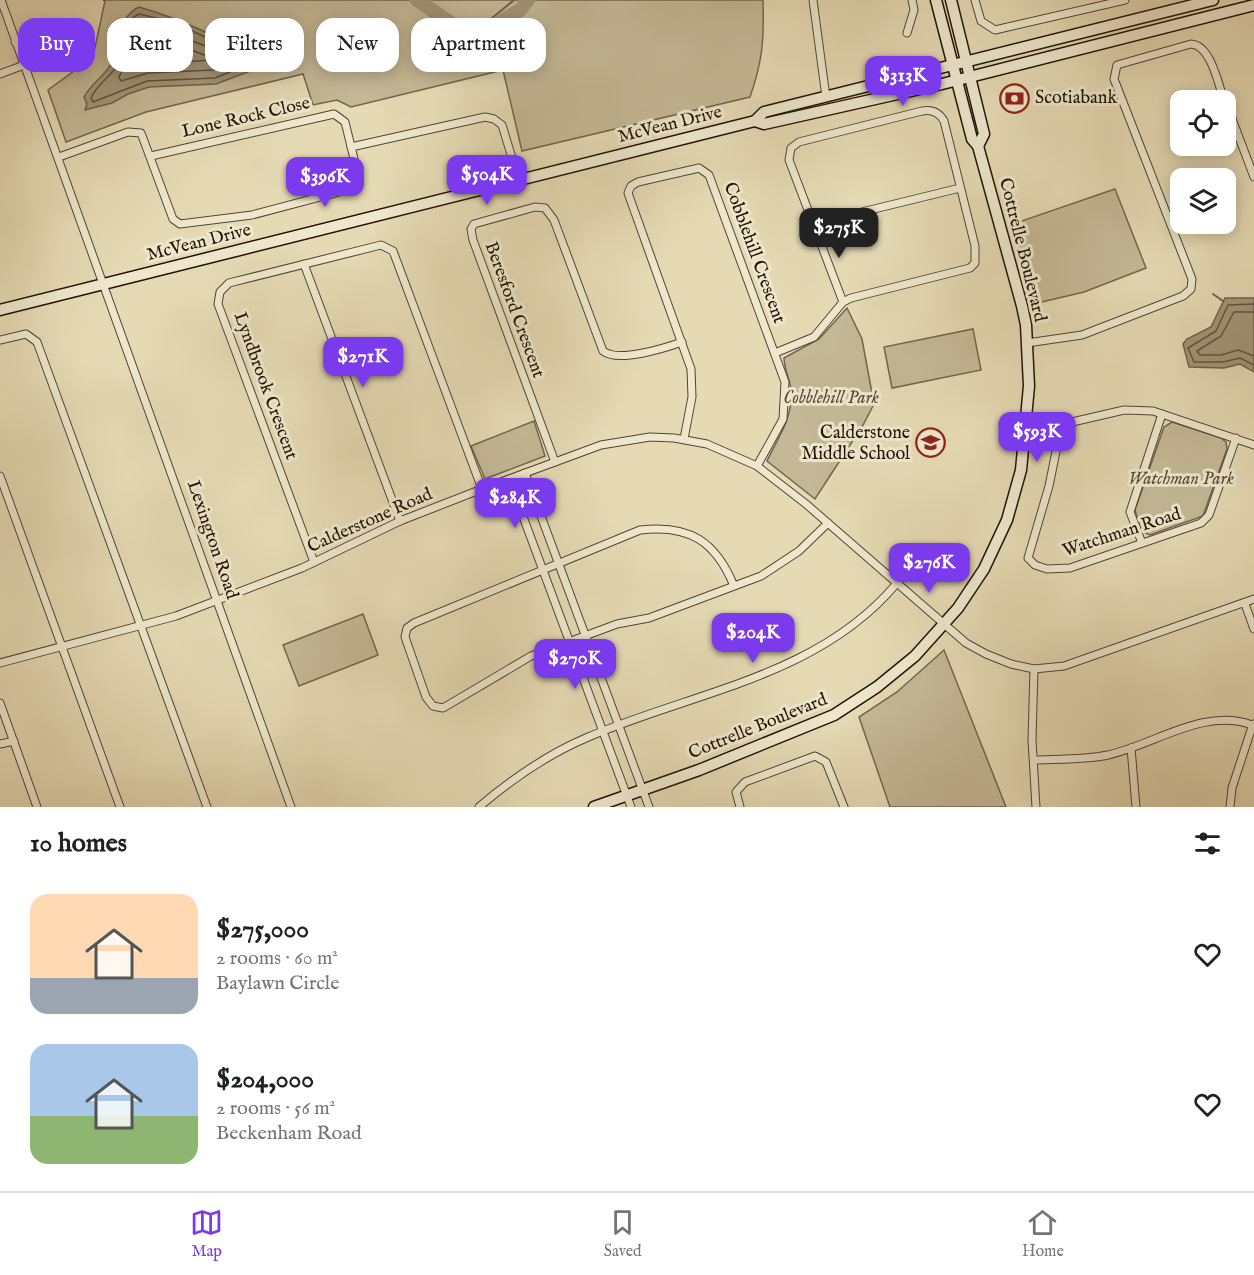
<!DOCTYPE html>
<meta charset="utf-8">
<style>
:root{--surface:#fff;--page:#f6f6f6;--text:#202124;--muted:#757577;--line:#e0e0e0;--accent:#7c3aed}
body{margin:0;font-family:"IM FELL English",serif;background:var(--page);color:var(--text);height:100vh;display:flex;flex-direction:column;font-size:22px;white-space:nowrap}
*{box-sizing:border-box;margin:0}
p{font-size:20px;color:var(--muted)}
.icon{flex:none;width:33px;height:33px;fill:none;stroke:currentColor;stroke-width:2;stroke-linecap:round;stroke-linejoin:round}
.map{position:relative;height:807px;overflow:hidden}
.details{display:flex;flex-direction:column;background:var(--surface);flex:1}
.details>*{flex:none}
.banner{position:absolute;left:18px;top:18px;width:600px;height:54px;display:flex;gap:12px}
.tools{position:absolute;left:1170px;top:90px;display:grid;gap:12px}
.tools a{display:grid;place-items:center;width:66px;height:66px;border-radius:12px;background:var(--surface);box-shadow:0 3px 15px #0003;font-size:30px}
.price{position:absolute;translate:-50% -51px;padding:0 14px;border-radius:12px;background:var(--accent);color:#fff;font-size:20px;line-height:39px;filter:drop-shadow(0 2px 3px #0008)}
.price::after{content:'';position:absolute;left:50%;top:36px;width:18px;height:14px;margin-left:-9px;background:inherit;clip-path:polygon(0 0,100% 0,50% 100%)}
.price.on{background:#222;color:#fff}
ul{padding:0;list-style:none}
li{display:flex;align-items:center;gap:18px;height:150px;padding:0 30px}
li span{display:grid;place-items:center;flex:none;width:168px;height:120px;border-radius:18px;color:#555}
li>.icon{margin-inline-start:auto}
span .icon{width:72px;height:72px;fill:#fffc;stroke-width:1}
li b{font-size:26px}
h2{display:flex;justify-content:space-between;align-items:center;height:72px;padding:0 30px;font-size:26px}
.tag{padding:0 21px;border-radius:18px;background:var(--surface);box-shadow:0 3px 15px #0003;font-size:21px;line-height:54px}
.tag.on{background:var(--accent);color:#fff}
.menu{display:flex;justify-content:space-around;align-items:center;height:84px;border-top:2px solid var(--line);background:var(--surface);font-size:16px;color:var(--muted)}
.menu a{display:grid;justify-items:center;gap:3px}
.menu .on{color:var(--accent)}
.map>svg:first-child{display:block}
.green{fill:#c4b896;stroke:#72664c;stroke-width:1.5}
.water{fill:#a29677;stroke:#6e6248;stroke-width:1.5}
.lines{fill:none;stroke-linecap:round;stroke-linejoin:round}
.shore{stroke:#62543c;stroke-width:1.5}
.stream{stroke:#6e6248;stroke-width:2}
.river{stroke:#a29677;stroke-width:14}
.minor-casing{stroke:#52452e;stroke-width:9}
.secondary-casing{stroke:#211301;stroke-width:13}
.minor{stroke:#eee7ce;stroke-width:7}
.secondary{stroke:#eee7ce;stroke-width:10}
.labels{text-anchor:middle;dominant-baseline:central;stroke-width:6;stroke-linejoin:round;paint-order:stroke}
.poi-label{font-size:18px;fill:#211301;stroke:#eee7ce;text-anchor:start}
.street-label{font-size:18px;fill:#211301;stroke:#eee7ce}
.park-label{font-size:18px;font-style:italic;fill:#5a4d35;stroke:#eee7ce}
</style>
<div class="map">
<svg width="1254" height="807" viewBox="0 0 1254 807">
<rect width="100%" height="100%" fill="#e5dab4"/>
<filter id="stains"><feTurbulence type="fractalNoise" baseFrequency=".00333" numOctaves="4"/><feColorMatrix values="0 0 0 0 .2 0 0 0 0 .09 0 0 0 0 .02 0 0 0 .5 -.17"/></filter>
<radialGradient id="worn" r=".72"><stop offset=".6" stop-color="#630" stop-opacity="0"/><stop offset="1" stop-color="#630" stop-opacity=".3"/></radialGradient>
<g class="green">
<path d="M103,0H763C764,39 763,60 750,97L522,151L503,70L351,107L337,100L313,105L303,74L146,112L66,142L48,90L93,57L105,1Z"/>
<polygon points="1115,189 1146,268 1084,292 1033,304 1013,224"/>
<path d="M847,308L862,339L874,404L863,425L815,499L767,461C778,437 793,419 791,390C790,379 784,369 784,358L819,339Z"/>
<polygon points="973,329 981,370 892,388 884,347"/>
<polygon points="534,421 545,456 485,479 471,446"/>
<polygon points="1172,422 1221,438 1226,442 1227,449 1203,516 1150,535 1141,531 1135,510 1164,427"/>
<polygon points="363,614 378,655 299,686 283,645"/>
<polygon points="944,650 1006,807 890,807 859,717 897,692"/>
</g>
<g class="water">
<path d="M139,7C180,19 217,35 254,59L253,70L216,84L149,87L128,94L112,103L85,110L87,104L84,97C91,83 105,76 111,64C123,43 115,19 139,7Z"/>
<polygon points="1225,298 1254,298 1254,372 1240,364 1224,368 1189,367 1183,344 1187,339 1211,327"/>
</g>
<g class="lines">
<g class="shore">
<path d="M139,14C177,22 214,39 246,61L247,65L215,78L147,81L93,102L91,98C97,83 113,76 120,61C126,45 121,22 139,14Z"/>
<path d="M140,22L214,49L230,59L231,63L213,70L148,73L121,81L119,77C129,60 127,35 140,22Z"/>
<polygon points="145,32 207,56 209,60 139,66 137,62 142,34"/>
<polyline points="1254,304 1228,305 1216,331 1188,348 1194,362 1223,362 1240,358 1254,365"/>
<polyline points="1254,312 1234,312 1221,336 1197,351 1200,355 1221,355 1238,350 1254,356"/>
</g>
<g class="stream">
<path d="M416,0C437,11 448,31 474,33L514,0"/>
<polyline points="1213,294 1223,301"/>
</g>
<polyline class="river" points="417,0 473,38 520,10 528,0"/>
<defs>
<g id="minor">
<polyline points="1,0 291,807"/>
<polyline points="813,0 826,97"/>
<polyline points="975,0 981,21 995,30 1125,0"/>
<polyline points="907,33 914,10 912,0"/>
<polyline points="15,42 50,27"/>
<polyline points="0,74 24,65"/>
<polyline points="1226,103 1254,177"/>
<polyline points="351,147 485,117 494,119 502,125 519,181"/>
<polyline points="59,157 128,132 141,133 173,219 180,224 252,215 354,188 359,179 345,122 334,114 151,156"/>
<polyline points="813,224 960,188"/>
<polyline points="304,264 400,521"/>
<polyline points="0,340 26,334 37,342 207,807"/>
<path d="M1027,343L1082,335L1183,296L1191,289L1192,279L1114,79L1117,65L1191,44C1211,45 1218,84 1224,100"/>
<path d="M775,353L814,337L843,302L851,298L970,268L975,263V246L944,121C939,112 932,109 922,111L799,142L791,148L789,160L843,302"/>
<polyline points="1236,438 1209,515 1201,523 1070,568 1047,569 1035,565 1028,558 1049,486 1061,427 1068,423 1124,410 1153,411 1254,445"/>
<polyline points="684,439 692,397 691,369 628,193 631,186 638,182 699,168 709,175 785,382 783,419 757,466"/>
<path d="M555,462L473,240L471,229L474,224L535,207L545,208L554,220L603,351C618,363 665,348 682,342"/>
<polyline points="525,473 649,807"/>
<polyline points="0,476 120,807"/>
<polyline points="509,479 631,807"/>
<polyline points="1142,543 1130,512 1162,414"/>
<polyline points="314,562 218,304 220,292 229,283 381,245 393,251 482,489"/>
<path d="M734,586C716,542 690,524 640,530L414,623L407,628L405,637L426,697L433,706L443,708L531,656L617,624L649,618L761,576L799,551L828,523"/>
<polyline points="1245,604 1254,629"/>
<polyline points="0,663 176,616 302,568 400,521 482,489 601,445 650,437 674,438 707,444 757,466 806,504 966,643 986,654 1011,664 1034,669 1064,666 1254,599"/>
<polyline points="1034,669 1032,740 1036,807"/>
<polyline points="0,703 37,807"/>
<polyline points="0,744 14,741"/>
<polyline points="1131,748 1136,807"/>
<path d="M1034,760C1058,759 1084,760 1108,755C1154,745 1204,707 1252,725"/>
<path d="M479,807C512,779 546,755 586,738C692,692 819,677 897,583"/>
<polyline points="740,807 736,792 745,782 815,756 826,762 844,807"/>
<polyline points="1230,807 1232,788 1253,724"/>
</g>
<g id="secondary">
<polyline points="951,0 984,134 978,146"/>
<polyline points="755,121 764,124 942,84 1254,5"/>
<polyline points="0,310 755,121 764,112 1213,0"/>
<polyline points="594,807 699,770 834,715 877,687 915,656 958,608 984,569 1007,520 1021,470 1029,386 1026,325 1022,306 978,146 972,139 936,0"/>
</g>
</defs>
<use href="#minor" class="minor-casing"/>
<use href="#secondary" class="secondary-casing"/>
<use href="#minor" class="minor"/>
<use href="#secondary" class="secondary"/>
</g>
<defs>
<symbol id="bank-ring" viewBox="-11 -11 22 22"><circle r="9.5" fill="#eee7ce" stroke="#8f2418" stroke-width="1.5"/><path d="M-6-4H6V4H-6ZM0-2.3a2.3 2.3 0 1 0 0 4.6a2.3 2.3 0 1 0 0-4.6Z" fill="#8f2418"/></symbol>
<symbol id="school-ring" viewBox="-11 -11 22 22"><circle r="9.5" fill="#eee7ce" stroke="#8f2418" stroke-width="1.5"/><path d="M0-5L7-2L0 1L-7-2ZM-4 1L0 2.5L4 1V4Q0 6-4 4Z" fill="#8f2418"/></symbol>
</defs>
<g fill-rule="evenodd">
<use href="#bank-ring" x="998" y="82" width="33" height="33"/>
<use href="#school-ring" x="914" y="426" width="33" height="33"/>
</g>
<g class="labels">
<g class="poi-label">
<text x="1035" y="98">Scotiabank</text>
<text x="910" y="433" text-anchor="end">Calderstone<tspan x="910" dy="21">Middle School</tspan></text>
</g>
<g class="street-label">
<text transform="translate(246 118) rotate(-13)">Lone Rock Close</text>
<text transform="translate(670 125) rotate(-14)">McVean Drive</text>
<text transform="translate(199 243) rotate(-14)">McVean Drive</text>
<text transform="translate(1022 250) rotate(76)">Cottrelle Boulevard</text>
<text transform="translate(754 253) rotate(70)">Cobblehill Crescent</text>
<text transform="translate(514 310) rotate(70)">Beresford Crescent</text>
<text transform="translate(265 386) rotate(70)">Lyndbrook Crescent</text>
<text transform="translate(370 521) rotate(-24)">Calderstone Road</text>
<text transform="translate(1122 533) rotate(-18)">Watchman Road</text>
<text transform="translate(212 540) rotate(71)">Lexington Road</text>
<text transform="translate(758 727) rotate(-22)">Cottrelle Boulevard</text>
</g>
<g class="park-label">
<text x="831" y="398">Cobblehill Park</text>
<text x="1181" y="479">Watchman Park</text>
</g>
</g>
<rect width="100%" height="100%" filter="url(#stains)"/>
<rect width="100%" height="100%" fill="url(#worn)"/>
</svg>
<div class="tools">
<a><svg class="icon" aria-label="locate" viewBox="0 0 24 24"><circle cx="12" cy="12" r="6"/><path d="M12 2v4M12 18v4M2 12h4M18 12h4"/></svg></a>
<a><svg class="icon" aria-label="layers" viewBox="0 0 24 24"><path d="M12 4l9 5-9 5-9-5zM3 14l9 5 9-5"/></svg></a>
</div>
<b class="price" style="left:903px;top:107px">$313K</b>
<b class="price" style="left:487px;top:206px">$504K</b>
<b class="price" style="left:325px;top:208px">$396K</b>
<b class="price on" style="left:839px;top:259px">$275K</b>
<b class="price" style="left:363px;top:388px">$271K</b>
<b class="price" style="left:1037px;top:463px">$593K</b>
<b class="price" style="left:515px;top:529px">$284K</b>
<b class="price" style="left:929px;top:594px">$276K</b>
<b class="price" style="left:753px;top:664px">$204K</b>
<b class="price" style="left:575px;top:690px">$270K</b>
<div class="banner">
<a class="tag on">Buy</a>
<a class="tag">Rent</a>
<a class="tag">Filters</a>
<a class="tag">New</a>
<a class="tag">Apartment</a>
</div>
</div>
<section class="details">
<h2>10 homes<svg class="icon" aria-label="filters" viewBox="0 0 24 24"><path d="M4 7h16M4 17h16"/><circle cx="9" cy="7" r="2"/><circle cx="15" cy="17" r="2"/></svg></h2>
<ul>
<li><span style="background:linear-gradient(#ffd9b3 70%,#9aa5b1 0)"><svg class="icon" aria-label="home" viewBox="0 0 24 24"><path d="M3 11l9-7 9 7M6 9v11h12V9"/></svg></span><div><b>$275,000</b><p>2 rooms · 60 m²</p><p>Baylawn Circle</p></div><svg class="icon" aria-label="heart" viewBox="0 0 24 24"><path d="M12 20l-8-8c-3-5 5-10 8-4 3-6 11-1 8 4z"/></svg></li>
<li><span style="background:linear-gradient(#a9c7e8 60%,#8fb573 0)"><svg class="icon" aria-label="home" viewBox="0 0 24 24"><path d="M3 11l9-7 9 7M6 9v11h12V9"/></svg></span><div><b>$204,000</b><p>2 rooms · 56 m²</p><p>Beckenham Road</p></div><svg class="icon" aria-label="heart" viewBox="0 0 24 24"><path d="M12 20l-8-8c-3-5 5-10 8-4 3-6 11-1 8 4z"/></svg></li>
</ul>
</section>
<nav class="menu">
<a class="on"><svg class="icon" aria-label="map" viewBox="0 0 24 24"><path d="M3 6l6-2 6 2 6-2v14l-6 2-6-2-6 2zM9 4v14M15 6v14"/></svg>Map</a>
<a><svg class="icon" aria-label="saved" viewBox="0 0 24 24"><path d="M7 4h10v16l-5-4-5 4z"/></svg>Saved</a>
<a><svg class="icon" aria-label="home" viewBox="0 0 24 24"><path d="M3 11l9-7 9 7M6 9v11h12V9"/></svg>Home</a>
</nav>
